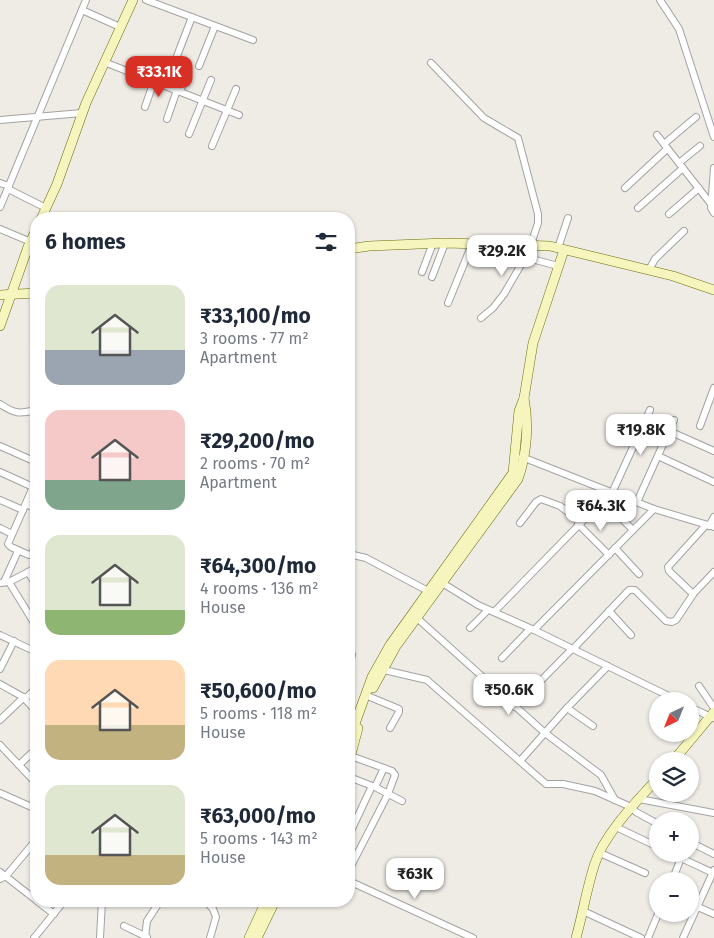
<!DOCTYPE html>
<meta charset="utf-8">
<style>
:root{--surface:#fff;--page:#f2f2f3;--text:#1f2937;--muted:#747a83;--accent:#d93025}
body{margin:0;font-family:"Fira Sans",sans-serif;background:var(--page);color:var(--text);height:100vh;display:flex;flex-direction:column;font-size:19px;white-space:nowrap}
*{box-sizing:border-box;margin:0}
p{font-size:16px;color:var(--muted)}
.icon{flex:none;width:28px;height:28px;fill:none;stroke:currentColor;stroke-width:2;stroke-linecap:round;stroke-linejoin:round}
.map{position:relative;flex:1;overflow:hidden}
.side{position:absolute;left:30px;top:212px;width:325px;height:695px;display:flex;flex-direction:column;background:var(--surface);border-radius:20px;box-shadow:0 1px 4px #0004}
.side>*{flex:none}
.needle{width:32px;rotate:223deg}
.fabs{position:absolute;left:649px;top:692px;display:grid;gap:10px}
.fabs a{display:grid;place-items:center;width:50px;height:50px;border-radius:50%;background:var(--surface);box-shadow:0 1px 4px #0004;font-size:25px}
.price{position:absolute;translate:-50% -42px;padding:0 11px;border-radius:10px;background:#fff;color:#222;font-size:16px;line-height:32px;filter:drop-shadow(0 1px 2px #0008)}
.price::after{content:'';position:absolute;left:50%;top:30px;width:15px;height:11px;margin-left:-8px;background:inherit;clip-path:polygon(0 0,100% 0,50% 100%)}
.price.selected{background:var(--accent);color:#fff}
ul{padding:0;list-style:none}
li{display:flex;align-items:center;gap:15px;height:125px;padding:0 15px}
li span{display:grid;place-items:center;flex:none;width:140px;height:100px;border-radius:15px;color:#555}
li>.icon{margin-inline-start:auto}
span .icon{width:60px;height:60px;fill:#fffc;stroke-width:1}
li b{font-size:21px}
h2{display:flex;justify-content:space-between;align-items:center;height:60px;padding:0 15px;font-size:21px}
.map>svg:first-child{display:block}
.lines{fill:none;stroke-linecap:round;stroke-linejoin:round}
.street-casing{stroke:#a3a3a3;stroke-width:8}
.secondary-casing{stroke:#686f0c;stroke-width:10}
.street{stroke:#fff;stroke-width:6}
.secondary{stroke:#f5f5bd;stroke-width:9}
</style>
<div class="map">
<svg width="714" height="938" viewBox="0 0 714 938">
<rect width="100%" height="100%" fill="#efebe5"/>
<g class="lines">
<defs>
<g id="street">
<polyline points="146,0 253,40"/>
<polyline points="660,0 679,29 714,137"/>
<polyline points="82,10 120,27"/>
<polyline points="177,56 192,17"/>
<polyline points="104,62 239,115"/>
<polyline points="431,63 484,118 518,138 538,214 538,223 531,244"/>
<polyline points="199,66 215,26"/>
<polyline points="180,91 186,76"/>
<polyline points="145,107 154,81"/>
<polyline points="167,119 177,90"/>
<polyline points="0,120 82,113"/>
<polyline points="189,134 211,80"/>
<polyline points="657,135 711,204"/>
<polyline points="664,144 696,117"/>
<polyline points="212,146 236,89"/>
<polyline points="679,163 700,146"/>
<polyline points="714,168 711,208 714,213"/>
<polyline points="0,183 9,186"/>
<polyline points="625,188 667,149"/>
<polyline points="8,189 46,208"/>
<polyline points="0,207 86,0"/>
<polyline points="638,208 683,168"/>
<polyline points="669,214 699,188"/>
<polyline points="0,229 31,242"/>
<polyline points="558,248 568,218"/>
<polyline points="528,258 558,266"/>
<polyline points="649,270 655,259 684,231"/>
<polyline points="422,272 433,243"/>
<polyline points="432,277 445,243"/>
<polyline points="448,303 472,244"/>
<polyline points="481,318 493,308 504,294 522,263 528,258 534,245"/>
<path d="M0,404C15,414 19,414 36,410"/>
<polyline points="700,426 714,388"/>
<polyline points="669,431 714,451"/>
<polyline points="0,446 36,462"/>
<polyline points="658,456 714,482"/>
<polyline points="522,457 654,509 714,527"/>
<polyline points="0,472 33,487"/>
<polyline points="36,480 8,544 11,547 29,555 32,554 36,543"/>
<polyline points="612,493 650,410"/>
<polyline points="0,500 23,510"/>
<polyline points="603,500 633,530"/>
<polyline points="637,502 674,420"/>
<polyline points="26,504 36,509"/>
<polyline points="612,509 624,497"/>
<polyline points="520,523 536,502 541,499 560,506 581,522"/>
<polyline points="578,524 609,555"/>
<polyline points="709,526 714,517"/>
<polyline points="0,528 12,534"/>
<polyline points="615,548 639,574"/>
<polyline points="349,554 366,558 428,591"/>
<polyline points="28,572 36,585"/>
<polyline points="439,581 478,605 534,630 679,701"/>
<polyline points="4,582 18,551"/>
<polyline points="9,582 36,568"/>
<polyline points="0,583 9,582 36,626"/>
<polyline points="693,594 669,571 668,567 706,525"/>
<polyline points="609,611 631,635"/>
<polyline points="494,612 611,492"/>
<polyline points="417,618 545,733 601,775 615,800"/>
<polyline points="470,628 488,610"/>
<polyline points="534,630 654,509"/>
<polyline points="0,635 32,650"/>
<polyline points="573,649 629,590 635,590 666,621 672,622 676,620 694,593 714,572"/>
<polyline points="502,658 530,629"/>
<polyline points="349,665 352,655"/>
<polyline points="0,669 14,641"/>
<polyline points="380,669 427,680 546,784 563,784 595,791 631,807 636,812 658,824"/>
<polyline points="0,684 23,697 36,711"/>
<polyline points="699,686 714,708"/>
<polyline points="370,697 399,709 399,712 390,728"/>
<polyline points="25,699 36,688"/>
<polyline points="515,707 572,649"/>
<polyline points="690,707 713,718"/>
<polyline points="567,708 593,726"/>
<polyline points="0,720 24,697"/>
<polyline points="0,745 36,783"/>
<polyline points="520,761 567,708 608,666"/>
<polyline points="19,765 36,749"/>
<polyline points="349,777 375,787 402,801"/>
<polyline points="375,787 384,768"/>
<polyline points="0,793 36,809"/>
<polyline points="639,799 714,813"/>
<polyline points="349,818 355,821"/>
<polyline points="616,827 658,847"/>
<polyline points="349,835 372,786"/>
<polyline points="690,842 714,854"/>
<polyline points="600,853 645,873"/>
<polyline points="681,858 713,873"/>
<polyline points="349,870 388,794 395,775 392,771 351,756"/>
<polyline points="0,872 36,900"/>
<polyline points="0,879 6,876 36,840"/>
<polyline points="349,881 473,938"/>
<polyline points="672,881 681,858 672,854"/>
<polyline points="37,901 54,914"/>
<polyline points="206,901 213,909 216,917 210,938"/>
<polyline points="698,907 714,914"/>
<polyline points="583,911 641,938"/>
<polyline points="124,926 147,937"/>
<polyline points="145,937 147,921 160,901"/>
<polyline points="34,938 64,901"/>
<polyline points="100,938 102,901"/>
<polyline points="648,938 658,914"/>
<polyline points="683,938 714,870"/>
</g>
<g id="secondary">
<polyline points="41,219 57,184 86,103 133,0"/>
<polyline points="349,249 369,246 445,243 550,246 673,276 714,290"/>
<polyline points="0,295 36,293"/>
<polyline points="0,326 28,247 36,230"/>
<path d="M373,688L396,646L518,479C527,454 529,424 524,398"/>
<polyline points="349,740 372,677 390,645 513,473 519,411 524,398 533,343 564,250"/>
<polyline points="673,761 714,712"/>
<polyline points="349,762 358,728"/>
<polyline points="249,938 266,901"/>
<polyline points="257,938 275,901"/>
<path d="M576,938C583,913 587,887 595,863C605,833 637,801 658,778"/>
</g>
</defs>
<use href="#street" class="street-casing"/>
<use href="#secondary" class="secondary-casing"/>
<use href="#street" class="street"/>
<use href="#secondary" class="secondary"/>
</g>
</svg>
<div class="fabs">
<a><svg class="needle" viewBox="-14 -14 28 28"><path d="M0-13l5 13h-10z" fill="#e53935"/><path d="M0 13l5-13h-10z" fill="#747a83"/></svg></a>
<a><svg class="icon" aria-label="layers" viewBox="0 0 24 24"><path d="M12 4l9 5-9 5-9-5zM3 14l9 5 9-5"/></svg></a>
<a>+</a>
<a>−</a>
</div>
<b class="price selected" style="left:159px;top:98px">₹33.1K</b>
<b class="price" style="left:502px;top:277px">₹29.2K</b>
<b class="price" style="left:641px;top:456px">₹19.8K</b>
<b class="price" style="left:601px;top:532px">₹64.3K</b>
<b class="price" style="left:509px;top:716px">₹50.6K</b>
<b class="price" style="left:415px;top:900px">₹63K</b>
<section class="side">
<h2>6 homes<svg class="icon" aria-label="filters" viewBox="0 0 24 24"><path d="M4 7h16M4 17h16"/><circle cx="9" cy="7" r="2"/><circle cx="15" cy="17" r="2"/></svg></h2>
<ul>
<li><span style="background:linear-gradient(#dfe7d0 65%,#9aa5b1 0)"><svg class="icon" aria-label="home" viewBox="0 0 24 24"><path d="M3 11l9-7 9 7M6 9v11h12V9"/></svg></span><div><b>₹33,100/mo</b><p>3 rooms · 77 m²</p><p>Apartment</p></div></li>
<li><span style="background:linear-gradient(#f6c9c9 70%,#7fa58c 0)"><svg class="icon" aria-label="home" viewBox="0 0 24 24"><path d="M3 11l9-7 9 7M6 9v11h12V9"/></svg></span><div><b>₹29,200/mo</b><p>2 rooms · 70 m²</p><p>Apartment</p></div></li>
<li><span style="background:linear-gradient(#dfe7d0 75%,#8fb573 0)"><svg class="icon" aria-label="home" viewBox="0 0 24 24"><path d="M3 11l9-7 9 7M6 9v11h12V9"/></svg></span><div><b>₹64,300/mo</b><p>4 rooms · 136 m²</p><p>House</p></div></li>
<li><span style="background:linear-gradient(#ffd9b3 65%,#c2b280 0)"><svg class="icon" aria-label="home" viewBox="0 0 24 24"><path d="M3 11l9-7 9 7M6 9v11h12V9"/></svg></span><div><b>₹50,600/mo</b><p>5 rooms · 118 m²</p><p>House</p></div></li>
<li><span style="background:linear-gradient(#dfe7d0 70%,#c2b280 0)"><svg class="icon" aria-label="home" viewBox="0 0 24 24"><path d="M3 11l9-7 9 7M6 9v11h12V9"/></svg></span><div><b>₹63,000/mo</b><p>5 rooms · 143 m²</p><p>House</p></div></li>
</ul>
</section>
</div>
